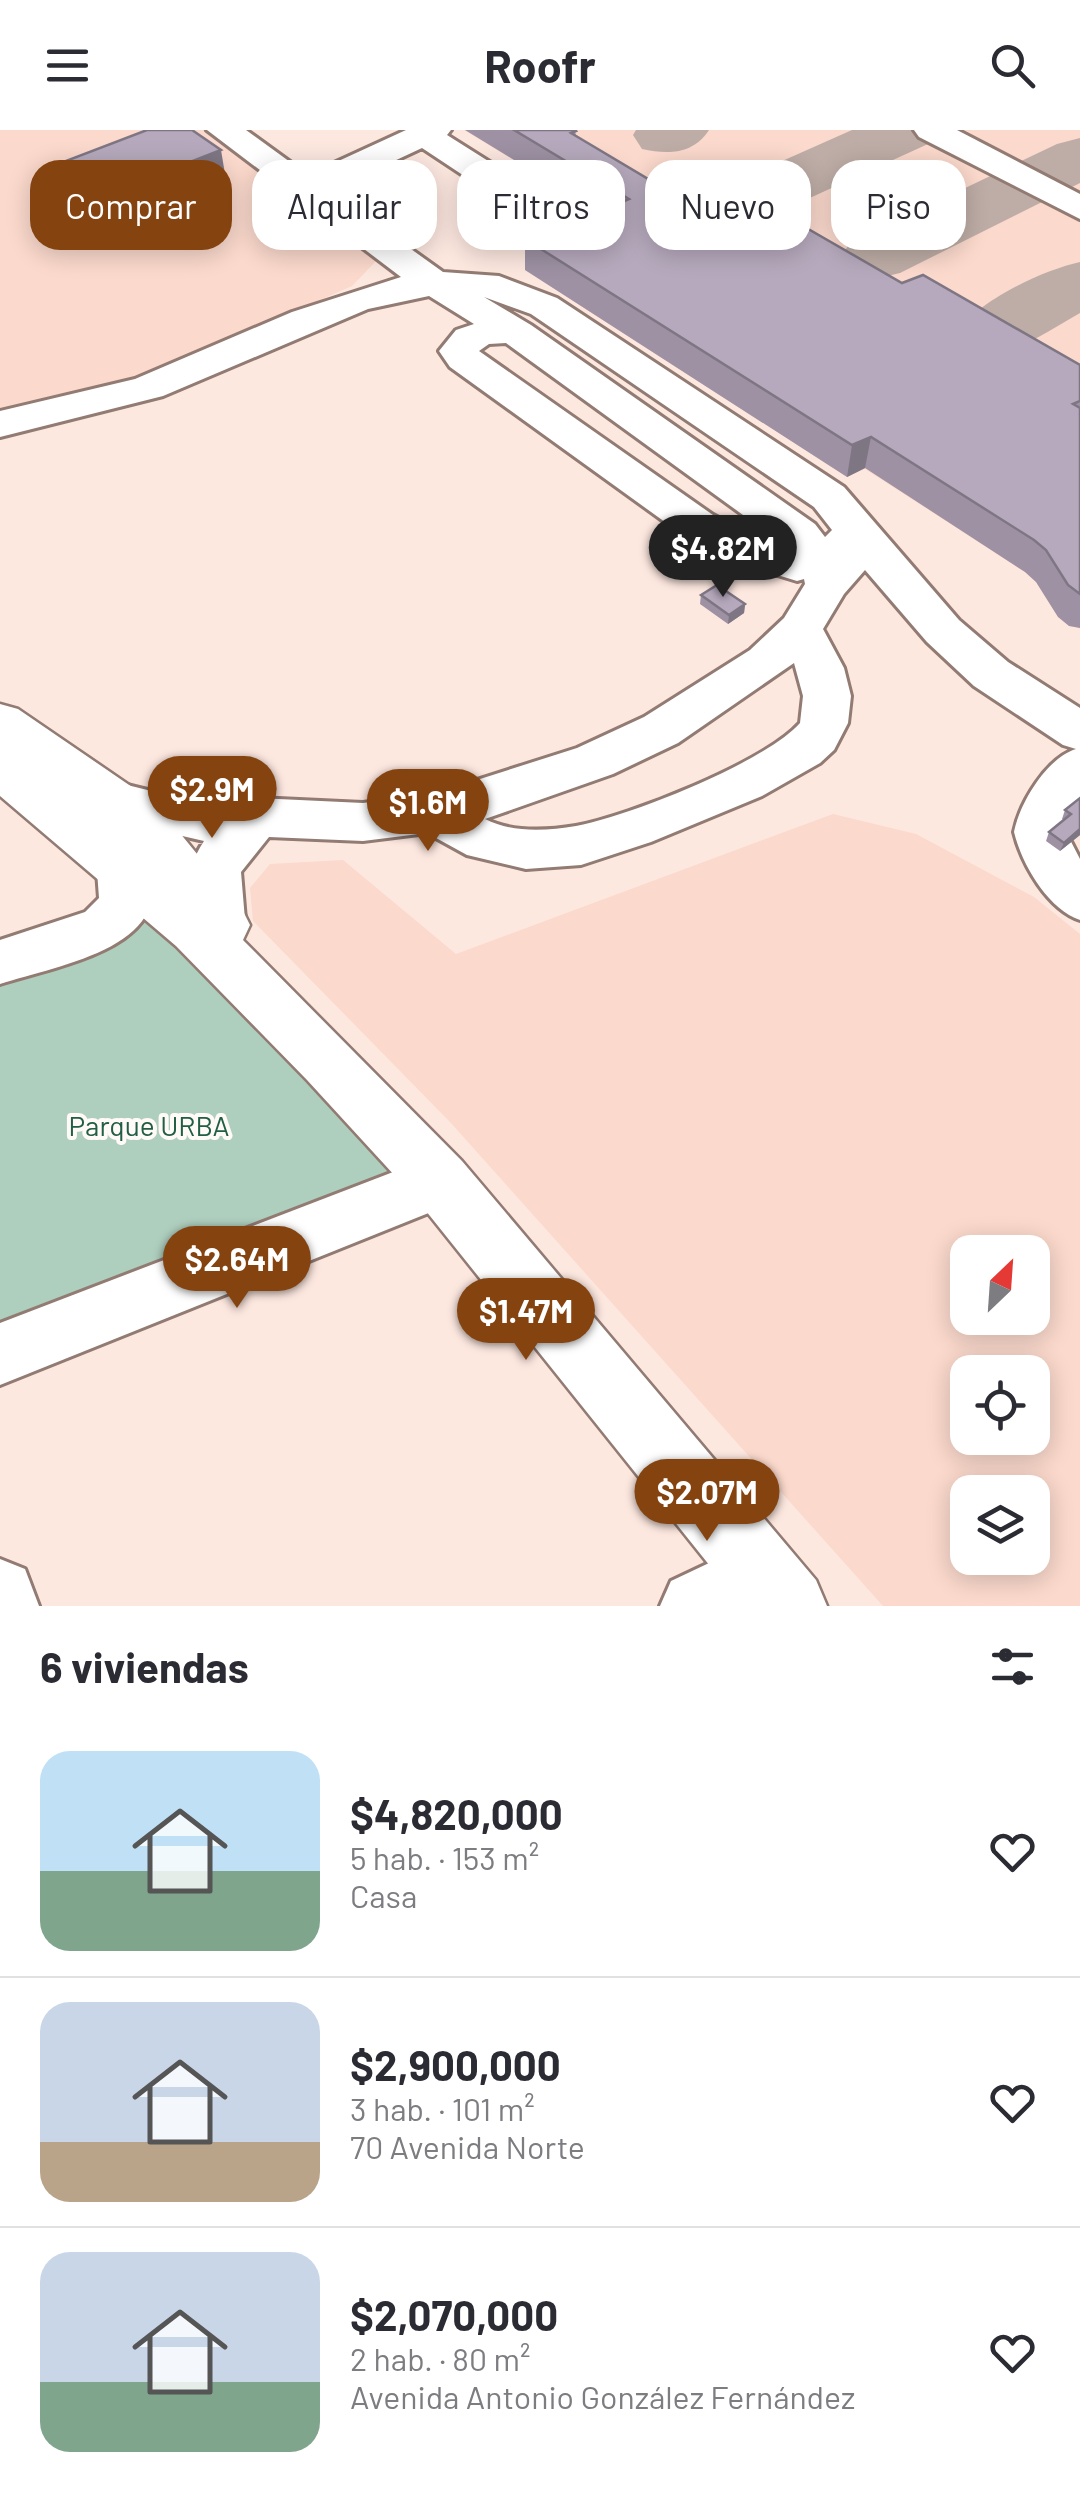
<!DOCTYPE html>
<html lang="es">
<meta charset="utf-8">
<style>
:root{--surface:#fff;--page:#f2f2f3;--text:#2b2b33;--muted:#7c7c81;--line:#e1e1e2;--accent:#854310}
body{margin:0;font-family:Barlow,sans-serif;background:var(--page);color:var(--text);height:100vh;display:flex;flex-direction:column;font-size:38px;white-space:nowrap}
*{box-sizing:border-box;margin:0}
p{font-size:32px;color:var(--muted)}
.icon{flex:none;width:55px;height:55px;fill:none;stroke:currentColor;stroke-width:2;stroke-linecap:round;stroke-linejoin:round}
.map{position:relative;height:1476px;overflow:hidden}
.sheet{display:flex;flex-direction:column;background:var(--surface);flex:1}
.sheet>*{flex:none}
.hud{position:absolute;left:30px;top:30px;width:1020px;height:90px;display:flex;gap:20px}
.needle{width:65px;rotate:25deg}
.buttons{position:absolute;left:950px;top:1105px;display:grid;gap:20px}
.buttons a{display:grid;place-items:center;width:100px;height:100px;border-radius:20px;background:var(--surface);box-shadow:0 5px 25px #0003;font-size:50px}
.price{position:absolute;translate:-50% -85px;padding:0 22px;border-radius:35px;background:var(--accent);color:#fff;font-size:32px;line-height:65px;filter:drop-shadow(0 2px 5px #0008)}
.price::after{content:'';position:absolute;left:50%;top:60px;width:30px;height:22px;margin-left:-15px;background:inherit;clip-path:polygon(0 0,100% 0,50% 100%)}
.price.selected{background:#222;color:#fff}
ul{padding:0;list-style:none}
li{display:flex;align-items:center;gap:30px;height:250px;padding:0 40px}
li+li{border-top:2px solid var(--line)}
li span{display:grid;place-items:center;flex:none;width:280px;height:200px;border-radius:30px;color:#555}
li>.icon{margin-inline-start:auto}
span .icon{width:120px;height:120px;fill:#fffc;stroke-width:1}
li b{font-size:42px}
h2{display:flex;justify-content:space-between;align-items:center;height:120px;padding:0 40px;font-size:42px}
.pill{padding:0 35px;border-radius:30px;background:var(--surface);box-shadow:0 5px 25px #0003;font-size:35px;line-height:90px}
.pill.selected{background:var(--accent);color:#fff}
header{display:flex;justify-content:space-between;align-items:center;height:130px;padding:0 40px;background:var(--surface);font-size:45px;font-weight:700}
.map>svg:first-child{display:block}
.built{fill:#fbd9cc;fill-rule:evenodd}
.green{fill:#aecebe}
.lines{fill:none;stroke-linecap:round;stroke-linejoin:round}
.taxiway{fill:#beada6;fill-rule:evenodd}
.minor-casing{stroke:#927b72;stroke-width:6}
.major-casing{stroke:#927b72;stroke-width:5}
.minor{fill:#fff;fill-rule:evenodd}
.major{fill:#fff;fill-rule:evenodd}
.wall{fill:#9d91a3}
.shaded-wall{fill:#7f7684}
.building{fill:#b6a9bd;stroke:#7f7684;stroke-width:2.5}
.labels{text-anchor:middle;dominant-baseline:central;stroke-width:8;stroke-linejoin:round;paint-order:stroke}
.park-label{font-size:28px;fill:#205e45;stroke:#fff9f7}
</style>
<header><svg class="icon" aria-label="menu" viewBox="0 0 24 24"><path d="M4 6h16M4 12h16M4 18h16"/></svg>Roofr<svg class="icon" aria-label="search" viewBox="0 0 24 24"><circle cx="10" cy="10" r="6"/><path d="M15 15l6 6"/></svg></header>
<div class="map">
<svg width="1080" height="1476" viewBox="0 0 1080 1476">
<rect width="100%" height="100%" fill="#fde8e0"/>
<g class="built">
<polygon points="0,0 241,0 380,127 352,156 139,249 0,286"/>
<polygon points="464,0 1080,0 1080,499 1058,487 1036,452 1025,442 865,339 847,347 525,140 627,99"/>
<path d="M833,684L916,704L1034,767L1080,804V1476H883L450,992L253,791L250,758L270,734L343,730L456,824ZM1032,1122V1188H968V1122ZM1032,1242V1308H968V1242ZM1032,1362V1428H968V1362Z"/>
</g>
<polygon class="green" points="139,781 173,810 410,1053 0,1213 0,844"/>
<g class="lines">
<g class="taxiway">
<path d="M636,0H709C693,24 669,25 642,19L633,5Z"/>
<polygon points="852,0 937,0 928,14 790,77 766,83 742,77 732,63 742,49"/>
<polygon points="1080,8 1080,53 900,143 875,149 850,143 840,128 850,113 1057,14"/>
<path d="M1080,132V183C1040,205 1019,227 971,215L960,199C981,169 1044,140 1080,132Z"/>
</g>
<defs>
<g id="minor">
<path d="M207,0H246L308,45L406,0H451L447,5L566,80L571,88L566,96L553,99L540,96L422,18L330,61L443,142L499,146L557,168L844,357L959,490L1008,532L1080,578V671L1068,689L1066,702L1080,729V790C1048,779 1022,735 1014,702C1020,672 1047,628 1076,619L1063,615L974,556L927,512L865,440L844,464L823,499L844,538L851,566L848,593L834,620L820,633L762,666L651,712L581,735L526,739L467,725L427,703L363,711L269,707L241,742L245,790L237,805L218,811L199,805C182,773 184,741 204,711L113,690L0,653V616L115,652L200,673L257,668L363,673L436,663L577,618L644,587L750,520L784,488L805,454L804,449L797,451L729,430L683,405L450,237L439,221L456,200L474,194L429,166L368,179L163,266L0,307V281L135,249L292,182L401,147ZM484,167L531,184L814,377L832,400L825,407L815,394L531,195ZM506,213L783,414L786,417L761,410L713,385L479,221L489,214ZM794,533L803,566L800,593C764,633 629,686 576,696C546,701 512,703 485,689L613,644L678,613Z"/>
<polygon points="914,0 957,0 1080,64 1080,89 919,7"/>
<path d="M123,721L142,727C189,815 59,835 0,854V810L85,782L99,768L97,741L104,727Z"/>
<polygon points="440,1024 461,1032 470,1051 461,1070 0,1255 0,1193"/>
<polygon points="762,1408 787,1418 797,1443 787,1468 771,1476 660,1476 671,1451"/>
<polygon points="0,1429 25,1439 39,1476 0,1476"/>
</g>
<polygon id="major" points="0,574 18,579 132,657 166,686 242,779 250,795 243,810 462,1031 816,1450 827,1476 742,1476 418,1071 307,950 176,816 0,666"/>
</defs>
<use href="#minor" class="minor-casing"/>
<use href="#major" class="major-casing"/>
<use href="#minor" class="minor"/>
<use href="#major" class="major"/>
</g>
<g class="wall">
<polygon points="465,0 575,0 576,6 650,50 693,51 902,153 1080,235 1080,498 1069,496 1058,487 1036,452 1025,442 865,338 847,347 525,140 525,109 566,105 607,87"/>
<polygon points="50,37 225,44 98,94 55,61"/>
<polygon points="701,465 745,474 744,483 728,494 700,474"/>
<polygon points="1080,668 1080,705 1060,721 1046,711 1049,702 1064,690 1062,689 1065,680"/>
</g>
<g class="shaded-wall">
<polygon points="221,20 225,44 98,94 93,70"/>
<polygon points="871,307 865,338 847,347 852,315"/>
<polygon points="745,474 744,483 728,494 729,485"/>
<polygon points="1080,699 1080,705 1060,721 1064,713"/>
</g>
<g class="building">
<polygon points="147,0 192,0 221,20 93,70 50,37"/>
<polygon points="514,0 575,0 576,1 571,3 650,50 672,40 693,51 711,43 902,153 923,145 1080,235 1080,271 1073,274 1080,278 1080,464 1068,455 1046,420 1034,410 871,307 852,315 525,109 551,97 566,105 620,81 613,76 629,69"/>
<polygon points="717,455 745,474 729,485 701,465"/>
<polygon points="1080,668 1080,699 1064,713 1049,702 1071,684 1065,680"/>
</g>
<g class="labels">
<g class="park-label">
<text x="149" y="995">Parque URBA</text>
</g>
</g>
</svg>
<div class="buttons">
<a><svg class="needle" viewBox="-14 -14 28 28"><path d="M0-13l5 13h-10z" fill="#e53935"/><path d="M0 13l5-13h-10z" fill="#7c7c81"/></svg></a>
<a><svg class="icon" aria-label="locate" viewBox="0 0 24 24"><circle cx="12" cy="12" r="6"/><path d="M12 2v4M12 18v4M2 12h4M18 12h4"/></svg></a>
<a><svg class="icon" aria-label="layers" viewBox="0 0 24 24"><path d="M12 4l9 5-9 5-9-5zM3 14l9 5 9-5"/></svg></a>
</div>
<b class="price selected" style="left:723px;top:470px">$4.82M</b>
<b class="price" style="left:212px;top:711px">$2.9M</b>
<b class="price" style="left:428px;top:724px">$1.6M</b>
<b class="price" style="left:237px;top:1181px">$2.64M</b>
<b class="price" style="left:526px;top:1233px">$1.47M</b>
<b class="price" style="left:707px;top:1414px">$2.07M</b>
<div class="hud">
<a class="pill selected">Comprar</a>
<a class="pill">Alquilar</a>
<a class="pill">Filtros</a>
<a class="pill">Nuevo</a>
<a class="pill">Piso</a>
</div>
</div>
<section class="sheet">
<h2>6 viviendas<svg class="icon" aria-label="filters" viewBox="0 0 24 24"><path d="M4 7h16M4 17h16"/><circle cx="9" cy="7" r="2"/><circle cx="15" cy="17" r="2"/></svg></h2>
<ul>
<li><span style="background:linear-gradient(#bfe0f5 60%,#7fa58c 0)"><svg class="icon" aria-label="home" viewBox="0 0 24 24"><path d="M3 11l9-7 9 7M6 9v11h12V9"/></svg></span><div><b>$4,820,000</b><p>5 hab. · 153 m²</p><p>Casa</p></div><svg class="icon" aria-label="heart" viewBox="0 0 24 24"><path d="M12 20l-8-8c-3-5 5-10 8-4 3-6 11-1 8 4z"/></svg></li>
<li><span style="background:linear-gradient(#c9d6e8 70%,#b9a48a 0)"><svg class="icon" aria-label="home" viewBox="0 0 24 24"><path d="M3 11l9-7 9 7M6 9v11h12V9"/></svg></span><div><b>$2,900,000</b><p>3 hab. · 101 m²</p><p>70 Avenida Norte</p></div><svg class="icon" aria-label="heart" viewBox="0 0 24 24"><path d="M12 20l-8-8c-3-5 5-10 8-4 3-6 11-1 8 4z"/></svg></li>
<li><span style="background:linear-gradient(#c9d6e8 65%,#7fa58c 0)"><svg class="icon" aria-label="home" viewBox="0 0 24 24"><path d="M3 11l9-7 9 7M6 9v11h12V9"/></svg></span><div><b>$2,070,000</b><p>2 hab. · 80 m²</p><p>Avenida Antonio González Fernández</p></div><svg class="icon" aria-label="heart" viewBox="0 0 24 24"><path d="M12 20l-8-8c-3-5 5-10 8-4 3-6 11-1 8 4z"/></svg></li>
</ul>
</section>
